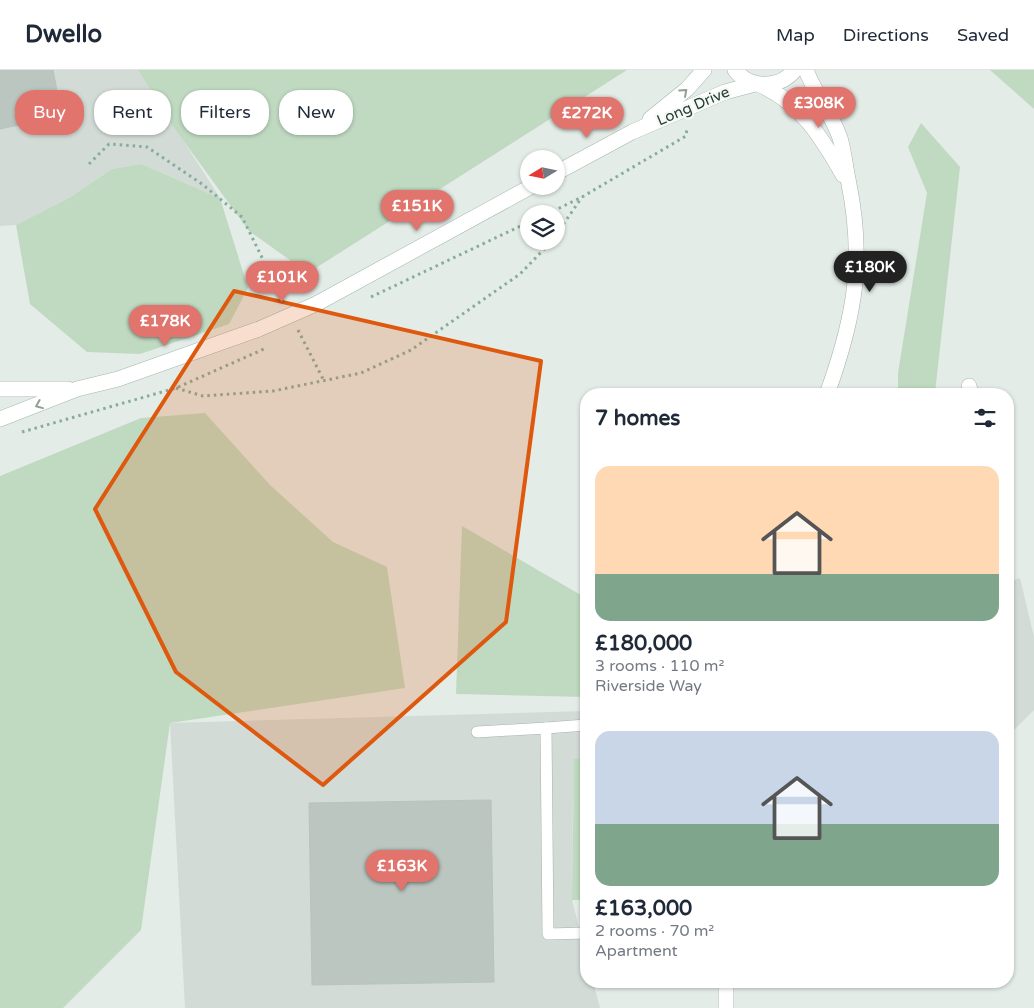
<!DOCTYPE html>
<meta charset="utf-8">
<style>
:root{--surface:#fff;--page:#f2f2f3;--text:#1f2937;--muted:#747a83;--line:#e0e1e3;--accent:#e1746c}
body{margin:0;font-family:"Varela Round",sans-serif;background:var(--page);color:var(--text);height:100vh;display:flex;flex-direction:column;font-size:19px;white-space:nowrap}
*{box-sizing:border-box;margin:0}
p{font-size:16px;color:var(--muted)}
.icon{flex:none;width:28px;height:28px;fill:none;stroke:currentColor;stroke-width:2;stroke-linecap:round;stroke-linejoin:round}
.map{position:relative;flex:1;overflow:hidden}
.panel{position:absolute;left:580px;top:318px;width:434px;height:600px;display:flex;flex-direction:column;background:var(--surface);border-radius:20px;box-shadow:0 1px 4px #0004}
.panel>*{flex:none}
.top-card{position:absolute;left:15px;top:20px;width:475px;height:45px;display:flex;gap:10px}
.needle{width:32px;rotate:260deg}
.buttons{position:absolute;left:520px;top:80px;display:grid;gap:10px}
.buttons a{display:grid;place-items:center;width:45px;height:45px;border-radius:50%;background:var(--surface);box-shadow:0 1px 4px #0004;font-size:25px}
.price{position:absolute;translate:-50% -42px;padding:0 11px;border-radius:18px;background:var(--accent);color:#fff;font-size:16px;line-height:32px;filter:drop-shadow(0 1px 2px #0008)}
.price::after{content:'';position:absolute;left:50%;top:30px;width:15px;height:11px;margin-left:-8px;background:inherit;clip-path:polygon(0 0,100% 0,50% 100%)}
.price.current{background:#222;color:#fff}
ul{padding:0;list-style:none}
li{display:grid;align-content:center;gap:10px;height:265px;padding:0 15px}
li span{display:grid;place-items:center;height:155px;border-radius:15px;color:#555}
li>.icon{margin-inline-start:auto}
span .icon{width:90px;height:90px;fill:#fffc;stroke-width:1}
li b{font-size:21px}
h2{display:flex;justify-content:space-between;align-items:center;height:60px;padding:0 15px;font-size:21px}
.pill{padding:0 18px;border-radius:20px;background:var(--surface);box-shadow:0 1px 4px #0004;font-size:18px;line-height:45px}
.pill.current{background:var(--accent);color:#fff}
header{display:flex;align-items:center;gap:30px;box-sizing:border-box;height:70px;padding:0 25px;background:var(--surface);border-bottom:1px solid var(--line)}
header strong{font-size:24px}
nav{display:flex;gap:28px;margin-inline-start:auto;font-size:18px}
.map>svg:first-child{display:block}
.built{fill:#d2dbd6}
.green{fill:#c0dac2}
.building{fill:#bac6bf;stroke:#b7c5bd}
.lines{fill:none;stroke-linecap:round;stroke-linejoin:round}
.service-casing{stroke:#a7b3ad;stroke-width:12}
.minor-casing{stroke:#a7b3ad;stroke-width:16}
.secondary-casing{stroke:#a4b6ad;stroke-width:16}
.path{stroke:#88ac9a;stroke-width:3;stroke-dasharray:2.5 4;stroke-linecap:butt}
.service{stroke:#fff;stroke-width:11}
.minor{stroke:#fff;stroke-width:15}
.secondary{stroke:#fff;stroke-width:15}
.secondary-bridge-casing{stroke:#a4b6ad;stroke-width:16;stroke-linecap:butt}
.secondary-bridge{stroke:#fff;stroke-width:15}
.oneway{stroke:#929d98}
.marked{fill:#de580e;fill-opacity:0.2;stroke:#de580e;stroke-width:4;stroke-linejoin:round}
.labels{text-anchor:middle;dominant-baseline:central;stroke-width:4.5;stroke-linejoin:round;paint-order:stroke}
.street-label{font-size:15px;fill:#263b32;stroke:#f4f9f6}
</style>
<header>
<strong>Dwello</strong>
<nav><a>Map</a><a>Directions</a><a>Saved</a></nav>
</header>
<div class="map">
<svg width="1034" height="938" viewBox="0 0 1034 938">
<rect width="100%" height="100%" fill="#e4ece7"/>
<g class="built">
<polygon points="0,0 138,0 220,128 141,94 112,99 69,128 16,155 0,156"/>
<polygon points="1020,508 1034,567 1034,640 1008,666 1008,512"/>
<polygon points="586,641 586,670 573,730 572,830 586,885 586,911 593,911 600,938 185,938 170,653"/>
</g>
<g class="green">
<polygon points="138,0 627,0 308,203 249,161 177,62"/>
<polygon points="990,0 1034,0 1034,39"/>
<polygon points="921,53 960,97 935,323 898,324 898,303 927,123 908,77"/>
<polygon points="141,94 220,128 248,218 229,254 140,284 87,282 30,234 16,155 69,128 112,99"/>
<polygon points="205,343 270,415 333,472 387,497 405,618 170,653 141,860 63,938 0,938 0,406 141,348"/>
<polygon points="462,456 586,528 586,627 456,624"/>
<polygon points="586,688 586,830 572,830 574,689"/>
</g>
<g class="building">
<polygon points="0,0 53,0 62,46 0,59"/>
<polygon points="491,730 494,912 312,915 309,733"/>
</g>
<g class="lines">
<defs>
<g id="service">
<polyline points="586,655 546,658 548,864 586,863"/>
<polyline points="477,662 546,658"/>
</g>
<g id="minor">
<path d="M806,0C815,24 832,44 840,68C844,81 845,95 848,109C865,190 855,247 827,324"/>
<path d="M760,15C800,32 822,68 843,105"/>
<polyline points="969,316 971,324"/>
<polyline points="726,938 726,911"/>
</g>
<g id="secondary">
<path d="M735,0C750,19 779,19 795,0"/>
<polyline points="650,49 687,19 704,0"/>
<polyline points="556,103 632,62 725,22 755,14"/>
<polyline points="316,234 532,116"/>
<polyline points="0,319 68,319"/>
<polyline points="0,349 77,319 118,309 259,259"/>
</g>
</defs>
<use href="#service" class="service-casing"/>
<use href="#minor" class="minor-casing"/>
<use href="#secondary" class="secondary-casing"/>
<g class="path">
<polyline points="89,94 109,74 147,77 202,114 242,147 283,230"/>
<polyline points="547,144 582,127 686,66 687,58"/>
<polyline points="556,165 582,127"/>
<polyline points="371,227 529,152"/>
<polyline points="298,260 324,311"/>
<polyline points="176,318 203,326 273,321 361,303 411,280 520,204 552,171"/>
<polyline points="22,362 176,318 264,279"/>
</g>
<use href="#service" class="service"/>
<use href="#minor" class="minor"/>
<use href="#secondary" class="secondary"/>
<defs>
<polyline id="secondary-bridge" points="259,259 316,234"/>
</defs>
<use href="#secondary-bridge" class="secondary-bridge-casing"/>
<use href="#secondary-bridge" class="secondary-bridge"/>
</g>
<defs><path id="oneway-chevron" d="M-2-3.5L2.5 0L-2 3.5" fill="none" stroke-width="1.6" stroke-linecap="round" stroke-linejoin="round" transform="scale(1.25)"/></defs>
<g class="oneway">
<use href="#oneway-chevron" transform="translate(684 22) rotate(-42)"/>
<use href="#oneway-chevron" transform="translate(39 335) rotate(158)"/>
</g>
<path class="marked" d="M234,221L541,291L506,552L323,715L176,602L95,439Z"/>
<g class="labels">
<g class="street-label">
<text transform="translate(693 36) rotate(-23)">Long Drive</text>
</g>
</g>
</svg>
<div class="buttons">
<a><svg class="needle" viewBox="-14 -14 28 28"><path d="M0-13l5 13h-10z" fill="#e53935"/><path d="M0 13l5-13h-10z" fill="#747a83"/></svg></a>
<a><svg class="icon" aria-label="layers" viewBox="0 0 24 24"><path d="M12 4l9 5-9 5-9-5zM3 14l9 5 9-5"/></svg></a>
</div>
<b class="price" style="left:819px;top:59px">£308K</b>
<b class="price" style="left:587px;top:69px">£272K</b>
<b class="price" style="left:417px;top:162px">£151K</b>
<b class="price current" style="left:870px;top:223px">£180K</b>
<b class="price" style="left:282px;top:233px">£101K</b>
<b class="price" style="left:165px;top:277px">£178K</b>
<b class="price" style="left:402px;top:822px">£163K</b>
<div class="top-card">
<a class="pill current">Buy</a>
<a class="pill">Rent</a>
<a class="pill">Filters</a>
<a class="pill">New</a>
</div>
<section class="panel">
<h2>7 homes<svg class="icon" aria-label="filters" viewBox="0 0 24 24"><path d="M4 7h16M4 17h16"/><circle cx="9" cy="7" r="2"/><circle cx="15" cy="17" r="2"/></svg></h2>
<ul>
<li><span style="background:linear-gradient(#ffd9b3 70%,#7fa58c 0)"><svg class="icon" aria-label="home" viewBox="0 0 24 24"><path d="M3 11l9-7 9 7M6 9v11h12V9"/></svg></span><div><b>£180,000</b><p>3 rooms · 110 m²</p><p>Riverside Way</p></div></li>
<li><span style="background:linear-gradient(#c9d6e8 60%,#7fa58c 0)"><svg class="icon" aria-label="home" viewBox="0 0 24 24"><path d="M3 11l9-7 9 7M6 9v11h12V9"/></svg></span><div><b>£163,000</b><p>2 rooms · 70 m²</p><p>Apartment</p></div></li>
</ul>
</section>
</div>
